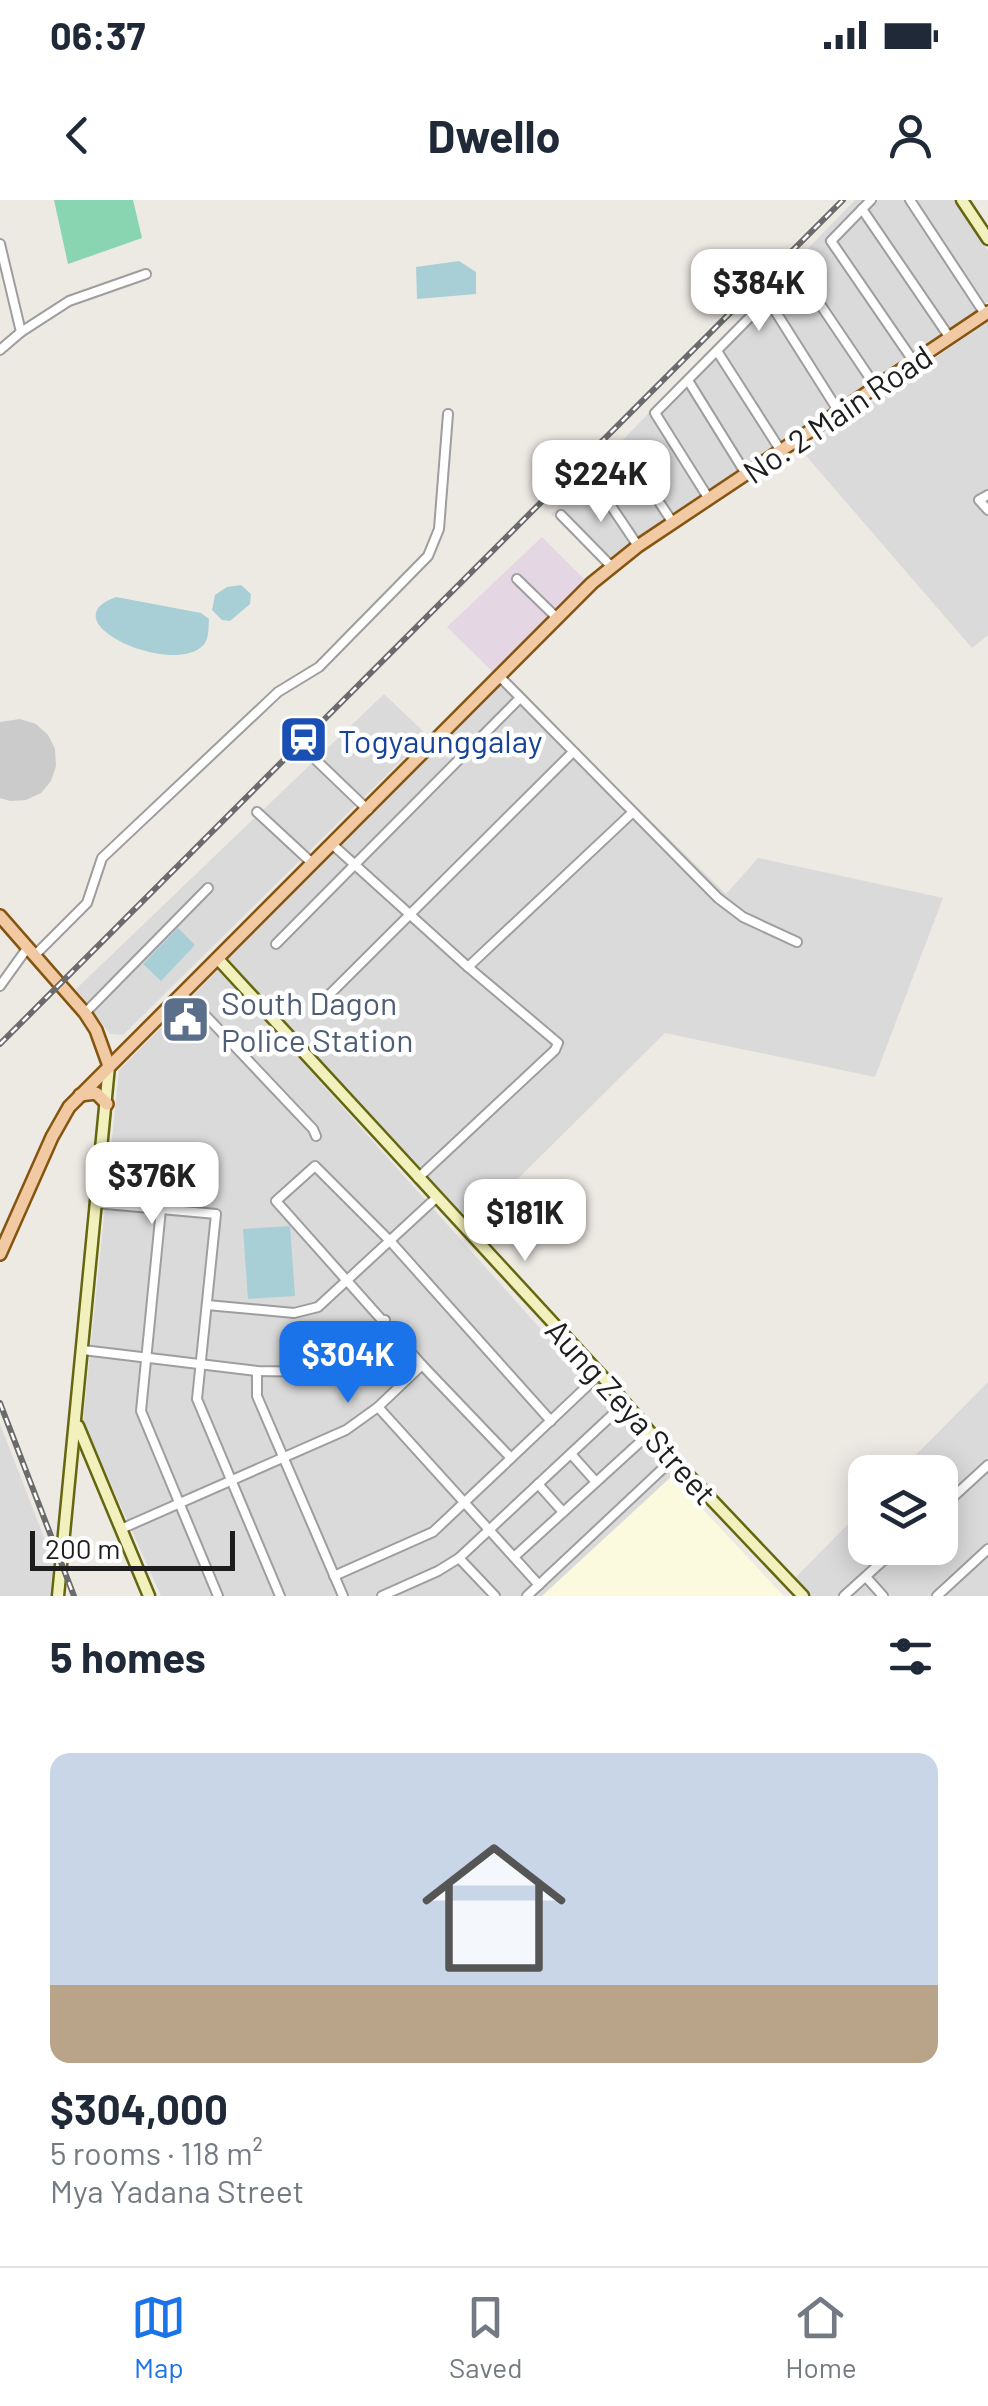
<!DOCTYPE html>
<meta charset="utf-8">
<style>
:root{--surface:#fff;--page:#f2f2f3;--text:#1f2937;--muted:#747a83;--line:#e0e1e3;--accent:#1a73e8}
body{margin:0;font-family:Barlow,sans-serif;background:var(--page);color:var(--text);height:100vh;display:flex;flex-direction:column;font-size:38px;white-space:nowrap}
*{box-sizing:border-box;margin:0}
p{font-size:32px;color:var(--muted)}
.icon{flex:none;width:55px;height:55px;fill:none;stroke:currentColor;stroke-width:2;stroke-linecap:round;stroke-linejoin:round}
.map{position:relative;height:1396px;overflow:hidden}
.details{display:flex;flex-direction:column;background:var(--surface);flex:1}
.details>*{flex:none}
.buttons{position:absolute;left:848px;top:1255px;display:grid;gap:20px}
.buttons a{display:grid;place-items:center;width:110px;height:110px;border-radius:20px;background:var(--surface);box-shadow:0 5px 25px #0003;font-size:50px}
.scale{position:absolute;left:30px;bottom:25px;width:205px;box-sizing:border-box;padding-left:10px;border:5px solid #1d1d1d;border-top:0;font-size:28px;line-height:35px;white-space:nowrap;color:#1d1d1d;-webkit-text-stroke:8px #fff;paint-order:stroke}
.price{position:absolute;translate:-50% -85px;padding:0 22px;border-radius:20px;background:#fff;color:#222;font-size:32px;line-height:65px;filter:drop-shadow(0 2px 5px #0008)}
.price::after{content:'';position:absolute;left:50%;top:60px;width:30px;height:22px;margin-left:-15px;background:inherit;clip-path:polygon(0 0,100% 0,50% 100%)}
.price.active{background:var(--accent);color:#fff}
ul{padding:0;list-style:none}
li{display:grid;align-content:center;gap:20px;height:530px;padding:0 50px}
li span{display:grid;place-items:center;height:310px;border-radius:20px;color:#555}
li>.icon{margin-inline-start:auto}
span .icon{width:180px;height:180px;fill:#fffc;stroke-width:1}
li b{font-size:42px}
h2{display:flex;justify-content:space-between;align-items:center;height:120px;padding:0 50px;font-size:42px}
.status{display:flex;justify-content:space-between;align-items:center;height:70px;padding:0 50px;background:var(--surface);direction:ltr}
.status svg{height:28px;fill:currentColor}
header{display:flex;justify-content:space-between;align-items:center;height:130px;padding:0 50px;background:var(--surface);font-size:45px;font-weight:700}
.tab-bar{display:flex;justify-content:space-around;align-items:center;height:140px;border-top:2px solid var(--line);background:var(--surface);font-size:28px;color:var(--muted)}
.tab-bar a{display:grid;justify-items:center;gap:5px}
.tab-bar .active{color:var(--accent)}
.map>svg:first-child{display:block}
.residential{fill:#dbdada}
.industrial{fill:#e5d6e3}
.education{fill:#fbf9de}
.religious{fill:#cbcbcb}
.pitch{fill:#89d4b1}
.water{fill:#a8cfd6}
.lines{fill:none;stroke-linecap:round;stroke-linejoin:round}
.street-casing{stroke:#9e9e9e;stroke-width:12}
.secondary-casing{stroke:#646710;stroke-width:15}
.primary-casing{stroke:#855510;stroke-width:16}
.street{stroke:#fff;stroke-width:8}
.secondary{stroke:#f2f0bc;stroke-width:10}
.primary{stroke:#f1caa4;stroke-width:11}
.rail-casing{stroke:#6b6b6b;stroke-width:6}
.rail{stroke:#fff;stroke-width:2.5;stroke-dasharray:8;stroke-linecap:butt}
.labels{text-anchor:middle;dominant-baseline:central;stroke-width:9;stroke-linejoin:round;paint-order:stroke}
.street-label{font-size:32px;fill:#1d1d1d;stroke:#fff}
.transit-label{font-size:32px;fill:#164399;stroke:#fff;text-anchor:start}
.service-label{font-size:32px;fill:#4e5e75;stroke:#fff;text-anchor:start}
</style>
<div class="status"><b>06:37</b><svg viewBox="0 0 49 12"><path d="M0 12V9h3v3zM5 12V6h3v6zM10 12V3h3v9zM15 12V0h3v12zM26 1h20v11H26zM47 4h2v5h-2z"/></svg></div>
<header><svg class="icon" aria-label="back" viewBox="0 0 24 24"><path d="M15 5l-7 7 7 7"/></svg>Dwello<svg class="icon" aria-label="person" viewBox="0 0 24 24"><circle cx="12" cy="8" r="4"/><path d="M4 21q1-7 8-7t8 7"/></svg></header>
<div class="map">
<svg width="988" height="1396" viewBox="0 0 988 1396">
<rect width="100%" height="100%" fill="#ede9e3"/>
<g class="residential">
<polygon points="855,0 953,0 988,51 988,102 603,364 551,314"/>
<polygon points="988,121 988,435 972,448 802,251"/>
<polygon points="506,480 726,694 758,658 943,698 875,877 665,833 471,1025 228,759"/>
<polygon points="384,494 427,535 123,835 110,834 76,789"/>
<polygon points="219,769 672,1276 784,1396 161,1396 83,1221 119,870"/>
<polygon points="988,1182 988,1396 808,1396 793,1380 865,1307 865,1348 940,1348 940,1272 899,1272"/>
<polygon points="0,1224 54,1363 50,1396 0,1396"/>
</g>
<polygon class="industrial" points="542,337 586,381 494,473 447,427"/>
<polygon class="education" points="672,1276 784,1396 542,1396"/>
<polygon class="religious" points="20,519 36,524 48,535 55,549 56,566 51,581 41,593 26,600 10,601 0,598 0,522"/>
<polygon class="pitch" points="54,0 133,0 142,38 68,64"/>
<g class="water">
<polygon points="459,61 476,72 476,94 417,99 416,67"/>
<polygon points="241,385 251,394 250,404 230,421 222,420 212,410 215,395 227,387"/>
<path d="M116,397L201,413L209,419C208,430 210,441 200,448C166,474 49,421 116,397Z"/>
<polygon points="178,728 195,745 161,781 143,764"/>
<polygon points="290,1026 295,1096 248,1099 243,1029"/>
</g>
<g class="lines">
<defs>
<g id="street">
<polyline points="871,0 831,41 914,162"/>
<polyline points="910,0 985,114"/>
<polyline points="862,9 950,138"/>
<polyline points="0,44 21,132 0,150"/>
<polyline points="799,73 876,187"/>
<polyline points="21,132 69,101 146,74"/>
<polyline points="717,151 781,251"/>
<polyline points="689,182 746,274"/>
<polyline points="626,252 673,323"/>
<polyline points="595,282 638,346"/>
<polyline points="988,295 979,300 988,310"/>
<polyline points="709,299 655,213 758,109 772,106 839,212"/>
<polyline points="561,315 612,367"/>
<polyline points="517,379 556,417"/>
<polyline points="499,476 718,698 743,717 797,742"/>
<polyline points="317,561 368,610"/>
<polyline points="257,612 312,663"/>
<polyline points="333,645 468,767 558,843 555,850 418,978"/>
<polyline points="276,744 520,498"/>
<polyline points="35,755 87,703 102,658 278,492 319,467 428,356 439,329 448,214"/>
<polyline points="468,767 633,612"/>
<polyline points="0,786 28,747"/>
<polyline points="182,795 207,817 313,929 316,936"/>
<polyline points="318,806 573,552"/>
<polyline points="85,813 208,688"/>
<polyline points="95,1003 216,1014 197,1199 280,1396"/>
<polyline points="161,1009 141,1211 218,1396"/>
<polyline points="207,1105 294,1113 318,1107 436,998"/>
<polyline points="83,1150 257,1171 322,1172 331,1169 385,1120"/>
<polyline points="257,1171 257,1196 343,1396"/>
<polyline points="378,1207 539,1385"/>
<polyline points="571,1254 596,1282"/>
<polyline points="511,1258 422,1165 276,1001 315,966 391,1042 551,1221"/>
<polyline points="538,1284 563,1312"/>
<polyline points="940,1309 988,1265"/>
<polyline points="121,1329 346,1230 378,1207 422,1165"/>
<polyline points="514,1357 650,1233"/>
<polyline points="459,1358 495,1396"/>
<polyline points="334,1376 433,1332 600,1174"/>
<polyline points="866,1377 883,1396"/>
<polyline points="382,1396 438,1371 459,1358 625,1203"/>
<polyline points="527,1396 673,1259"/>
<polyline points="844,1396 897,1348"/>
<polyline points="937,1396 988,1349"/>
</g>
<g id="secondary">
<polyline points="962,0 988,39"/>
<polyline points="218,759 600,1174 673,1259 803,1396"/>
<polyline points="78,1226 149,1396"/>
<polyline points="58,1396 109,866"/>
</g>
<g id="primary">
<polyline points="0,716 85,813 96,830 109,866"/>
<polyline points="80,895 96,893 107,904"/>
<polyline points="0,1054 52,937 69,907 592,383 638,346 988,112"/>
</g>
</defs>
<use href="#street" class="street-casing"/>
<use href="#secondary" class="secondary-casing"/>
<use href="#primary" class="primary-casing"/>
<use href="#street" class="street"/>
<use href="#secondary" class="secondary"/>
<use href="#primary" class="primary"/>
<defs>
<g id="rail">
<polyline points="0,844 843,0"/>
<polyline points="0,1203 74,1396"/>
</g>
</defs>
<use href="#rail" class="rail-casing"/>
<use href="#rail" class="rail"/>
</g>
<defs>
<symbol id="station-square" viewBox="-11 -11 22 22"><rect x="-9" y="-9" width="18" height="18" rx="4" fill="#1a4fb4" stroke="#fff"/><path d="M-3-6H3Q5-6 5-4V2Q5 4 3 4L4.5 6H3L1.5 4h-3L-3 6H-4.5L-3 4Q-5 4-5 2V-4Q-5-6-3-6ZM-3.5-4v3h7v-3ZM-3.5 1v1.5H-2V1ZM2 1v1.5H3.5V1Z" fill="#fff"/></symbol>
<symbol id="civic-square" viewBox="-11 -11 22 22"><rect x="-9" y="-9" width="18" height="18" rx="4" fill="#5c6f8a" stroke="#fff"/><path d="M-.6-6.5H3V-4.5H.6V-3L4-1V1h2V6H-6V1h2V-1L-.6-3ZM-1.2 2.5V6h2.4V2.5Z" fill="#fff"/></symbol>
</defs>
<g fill-rule="evenodd">
<use href="#station-square" x="276" y="512" width="55" height="55"/>
<use href="#civic-square" x="158" y="792" width="55" height="55"/>
</g>
<g class="labels">
<g class="street-label">
<text transform="translate(837 213) rotate(-34)">No. 2 Main Road</text>
<text transform="translate(632 1211) rotate(48)">Aung Zeya Street</text>
</g>
<g class="transit-label">
<text x="338" y="540">Togyaunggalay</text>
</g>
<g class="service-label">
<text x="221" y="802">South Dagon<tspan x="221" dy="37">Police Station</tspan></text>
</g>
</g>
</svg>
<div class="buttons">
<a><svg class="icon" aria-label="layers" viewBox="0 0 24 24"><path d="M12 4l9 5-9 5-9-5zM3 14l9 5 9-5"/></svg></a>
</div>
<div class="scale">200 m</div>
<b class="price" style="left:759px;top:134px">$384K</b>
<b class="price" style="left:601px;top:325px">$224K</b>
<b class="price" style="left:152px;top:1027px">$376K</b>
<b class="price" style="left:525px;top:1064px">$181K</b>
<b class="price active" style="left:348px;top:1206px">$304K</b>
</div>
<section class="details">
<h2>5 homes<svg class="icon" aria-label="filters" viewBox="0 0 24 24"><path d="M4 7h16M4 17h16"/><circle cx="9" cy="7" r="2"/><circle cx="15" cy="17" r="2"/></svg></h2>
<ul>
<li><span style="background:linear-gradient(#c9d6e8 75%,#b9a48a 0)"><svg class="icon" aria-label="home" viewBox="0 0 24 24"><path d="M3 11l9-7 9 7M6 9v11h12V9"/></svg></span><div><b>$304,000</b><p>5 rooms · 118 m²</p><p>Mya Yadana Street</p></div></li>
</ul>
</section>
<nav class="tab-bar">
<a class="active"><svg class="icon" aria-label="map" viewBox="0 0 24 24"><path d="M3 6l6-2 6 2 6-2v14l-6 2-6-2-6 2zM9 4v14M15 6v14"/></svg>Map</a>
<a><svg class="icon" aria-label="saved" viewBox="0 0 24 24"><path d="M7 4h10v16l-5-4-5 4z"/></svg>Saved</a>
<a><svg class="icon" aria-label="home" viewBox="0 0 24 24"><path d="M3 11l9-7 9 7M6 9v11h12V9"/></svg>Home</a>
</nav>
